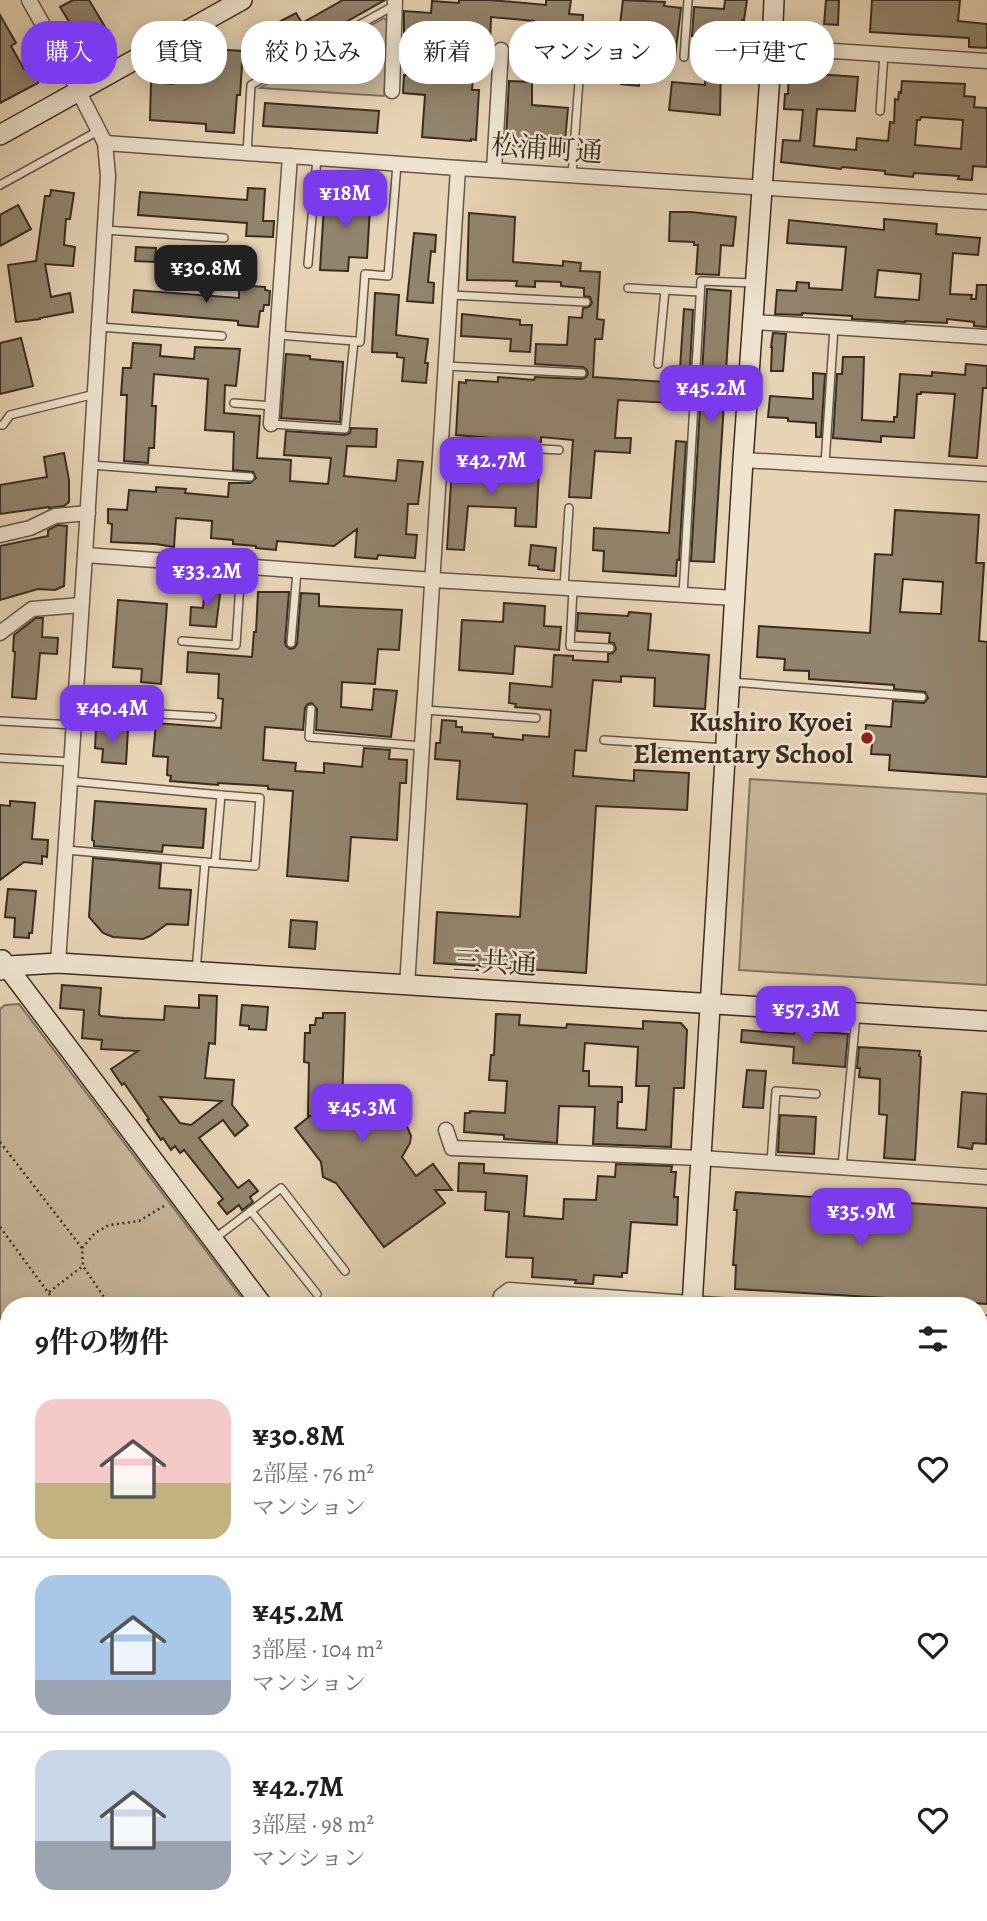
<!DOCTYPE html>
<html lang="ja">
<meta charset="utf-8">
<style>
:root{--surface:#fff;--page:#f2f2f2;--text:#202124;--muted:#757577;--line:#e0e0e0;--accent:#7c3aed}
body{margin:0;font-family:Alegreya,"Noto Serif JP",serif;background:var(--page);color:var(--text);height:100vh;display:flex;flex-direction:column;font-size:26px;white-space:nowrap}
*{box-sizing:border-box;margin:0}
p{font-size:23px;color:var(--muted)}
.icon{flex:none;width:38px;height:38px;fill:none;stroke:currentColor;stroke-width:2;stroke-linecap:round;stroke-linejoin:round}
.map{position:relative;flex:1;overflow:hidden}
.sheet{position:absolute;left:0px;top:1297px;width:987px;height:625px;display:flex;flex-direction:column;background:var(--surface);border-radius:28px 28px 0 0;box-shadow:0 4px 18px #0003}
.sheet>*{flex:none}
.hud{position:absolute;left:21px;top:21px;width:945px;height:63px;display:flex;gap:14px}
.price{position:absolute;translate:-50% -60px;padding:0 16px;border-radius:14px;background:var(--accent);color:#fff;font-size:23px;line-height:46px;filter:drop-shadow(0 2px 4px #0008)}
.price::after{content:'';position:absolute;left:50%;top:42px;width:21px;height:16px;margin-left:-10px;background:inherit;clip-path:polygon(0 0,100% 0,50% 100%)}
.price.selected{background:#222;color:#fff}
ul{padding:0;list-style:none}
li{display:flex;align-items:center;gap:21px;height:175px;padding:0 35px}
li+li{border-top:2px solid var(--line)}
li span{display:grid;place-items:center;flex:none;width:196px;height:140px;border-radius:21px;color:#555}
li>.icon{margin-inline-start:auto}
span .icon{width:84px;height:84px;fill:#fffc;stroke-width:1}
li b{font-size:30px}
h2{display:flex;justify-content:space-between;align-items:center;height:84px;padding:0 35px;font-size:30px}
.chip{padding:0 24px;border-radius:28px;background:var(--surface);box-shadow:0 4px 18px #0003;font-size:24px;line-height:63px}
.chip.selected{background:var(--accent);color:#fff}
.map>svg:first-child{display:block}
.green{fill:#c9b89c;stroke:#81725e;stroke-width:2}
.building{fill:#93846d;stroke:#392d20;stroke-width:2;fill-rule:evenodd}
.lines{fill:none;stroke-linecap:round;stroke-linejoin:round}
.lane-casing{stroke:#645745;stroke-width:10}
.street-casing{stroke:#645745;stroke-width:17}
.secondary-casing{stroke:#392d20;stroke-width:22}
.path{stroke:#392d20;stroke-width:2.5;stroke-dasharray:2 3.5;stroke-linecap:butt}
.lane{stroke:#efe3cf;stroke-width:7}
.street{stroke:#efe3cf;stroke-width:14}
.secondary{stroke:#efe3cf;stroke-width:19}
.poi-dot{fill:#8f2418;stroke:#efe3cf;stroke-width:2.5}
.labels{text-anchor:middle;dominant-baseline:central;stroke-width:5;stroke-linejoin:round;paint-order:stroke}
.street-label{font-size:28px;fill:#392d20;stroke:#efe3cf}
.poi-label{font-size:28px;font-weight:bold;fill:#392d20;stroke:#efe3cf;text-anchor:end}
</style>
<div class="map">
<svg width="987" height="1921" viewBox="0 0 987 1921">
<rect width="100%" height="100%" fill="#e7d4b5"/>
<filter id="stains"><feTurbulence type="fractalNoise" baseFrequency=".00286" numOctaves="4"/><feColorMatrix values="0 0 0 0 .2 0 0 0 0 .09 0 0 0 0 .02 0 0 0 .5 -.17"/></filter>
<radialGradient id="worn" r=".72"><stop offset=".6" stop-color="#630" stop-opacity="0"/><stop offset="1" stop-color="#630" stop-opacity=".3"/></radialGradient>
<g class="green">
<polygon points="384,18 389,23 384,96 260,88"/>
<polygon points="750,779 987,794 987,985 739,970"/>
<polygon points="19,1004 247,1305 9,1306 9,1330 0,1318 0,1009 5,1005"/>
<polygon points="449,1913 705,1913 711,1921 455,1921"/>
</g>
<g class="building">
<polygon points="73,0 89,0 111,37 87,51 60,7"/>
<polygon points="343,0 385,0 289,54 279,36 281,35 275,24 296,13 302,23"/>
<polygon points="459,0 490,0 546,5 546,0 571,0 569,14 583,15 581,58 586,59 585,71 561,69 562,65 530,62 534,21 491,17 490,43 469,42 467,79 473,79 472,90 479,90 476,140 471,139 471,141 422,137 425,95 403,93 404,75 440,77 443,34 404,32 404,11 431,13 432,1 459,3"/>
<polygon points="623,0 665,2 664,6 681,8 675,57 650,55 653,30 645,29 645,27 620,25"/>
<polygon points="725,0 747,0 744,20 742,20 739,57 713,56 714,37 692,36 694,7 724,9"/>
<polygon points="826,0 839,0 838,25 824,24"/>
<polygon points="872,0 960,0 958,21 987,24 987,48 969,47 969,38 870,32"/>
<polygon points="0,15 16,43 11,46 24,69 34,64 41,75 38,83 0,103"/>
<polygon points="212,49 243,51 240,95 237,95 234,133 206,131 206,124 150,120 151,82 173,84 174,81 194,82 195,62 211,63"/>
<polygon points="623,58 641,59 639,86 621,84"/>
<polygon points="707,63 721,64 720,115 669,110 672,82 705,85"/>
<path d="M789,65L816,67V74L858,77L855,111L817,109L814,146L856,150L857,138L888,141L890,122L894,123L895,99L898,100L899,92L901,93L902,81L965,84L964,96L975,97L974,107L987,108V167L973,166L972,180L958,179L959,176L914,173L913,177L885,174V171L842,167L841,169L781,162L783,140L800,141L803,110L784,109L785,94H788ZM921,117L963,120L961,149L915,145L917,120H920Z"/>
<polygon points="509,81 532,82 532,105 568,108 564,152 508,145 509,138 506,138"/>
<polygon points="265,103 379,111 377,133 263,126"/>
<polygon points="248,188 265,189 263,221 274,221 273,237 246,236 247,223 138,215 140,192 247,200"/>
<polygon points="51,190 74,193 70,219 66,219 64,245 75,247 73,266 45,264 51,297 70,293 73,312 40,318 40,319 16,322 8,265 36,261 45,196 50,196"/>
<polygon points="333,190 371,192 367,258 349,257 348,271 320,270 324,206 333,206"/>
<polygon points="18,205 31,229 0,246 0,215"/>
<polygon points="670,212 691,212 736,217 733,246 721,245 719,275 696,274 698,245 694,245 694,242 669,241"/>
<polygon points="469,213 515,217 513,262 563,266 563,261 581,263 580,271 600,272 597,319 604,320 602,339 595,339 593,377 679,383 684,309 693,310 688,404 618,400 615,438 631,438 630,453 595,451 591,498 569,497 573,440 541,437 541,442 456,435 459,382 466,383 466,380 498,382 498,377 534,380 535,377 582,379 585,378 588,374 587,370 583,367 535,364 536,344 567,345 569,317 582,318 583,308 589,307 592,303 590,297 584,296 584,288 561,286 561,282 535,281 535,287 516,286 517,281 467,280"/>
<path d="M884,219L937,224L936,234L980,238L978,255L953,253L950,294L972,295L971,299H976L977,285H987V327L974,326V322L947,319V323L905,321V322L852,319V316L802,313V315L775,314L777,290L796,291L797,282L809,283V288L842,290L846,247L787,243L789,220L884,230ZM878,270L921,274L919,300L875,297Z"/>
<polygon points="414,233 436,235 435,252 431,251 428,282 434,283 433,303 407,301"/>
<polygon points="136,247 156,248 155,262 135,261"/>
<polygon points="239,285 265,287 265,290 270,291 269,305 264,305 263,311 260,311 258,327 238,325 238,321 132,312 134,290 239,298"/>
<polygon points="707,289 731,291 714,562 691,561"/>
<polygon points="375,293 399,295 396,335 428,339 425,363 428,363 426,383 402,381 404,358 397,357 397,353 372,352"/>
<polygon points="462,314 520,320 520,325 532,325 530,352 510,351 511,339 461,336"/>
<polygon points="773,333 786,334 783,371 771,371 772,347 771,347"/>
<polygon points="21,338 33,386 0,394 0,343"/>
<polygon points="133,343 161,345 160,356 194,359 195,347 240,349 236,386 225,385 224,413 260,416 257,458 291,460 290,481 328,484 331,458 284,455 286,431 345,435 350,433 351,428 377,429 376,447 347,446 344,476 396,481 398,460 423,462 418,504 408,504 406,534 417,535 415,558 378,555 377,559 355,557 357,529 334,546 277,541 276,550 256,548 256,546 233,544 233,540 211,538 212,521 176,518 174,547 156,544 111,542 112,524 108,523 108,509 127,510 129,490 156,492 156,487 186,489 185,493 228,497 229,483 250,483 256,478 253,472 233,470 234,432 205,430 208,379 154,374 152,406 156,406 154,448 149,448 148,463 124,461 127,395 121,395 123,368 131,368"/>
<polygon points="286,354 310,356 310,359 343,362 340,422 281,418"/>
<polygon points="843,357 864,357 862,420 894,422 894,417 897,417 900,374 932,376 932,372 965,375 966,364 987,366 987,388 983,388 977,458 949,456 955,394 921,392 921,394 917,394 914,438 881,436 881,442 833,438 837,374 842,374"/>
<polygon points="813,373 825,374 821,437 816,437 816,423 788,421 788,418 768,417 770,396 813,399"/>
<polygon points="676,441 686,442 679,560 677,560 676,576 603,571 604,551 593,550 594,528 669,533"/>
<polygon points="64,453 69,480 69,502 64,506 49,508 49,507 0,514 0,485 47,477 44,457"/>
<polygon points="452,466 539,470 536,527 515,526 516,508 468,506 464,550 447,549"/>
<path d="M895,510L979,515L976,563H984L979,641L987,642V777L889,770L890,755L871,754L872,744L865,743L866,725L891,727L893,701L924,703L928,698L925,692L894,689V685L809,679V671L784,670L785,659L757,657L759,626L870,633L875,554L892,555ZM903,579L943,582L941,614L900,612Z"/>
<polygon points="58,525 67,526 64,586 55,590 38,589 0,600 0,546 48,536 48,530"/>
<polygon points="531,545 556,548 554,571 538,569 538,566 529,565"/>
<polygon points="205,584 221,586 216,627 190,625 191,607 203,608"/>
<polygon points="258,592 289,592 285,642 286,646 290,649 294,648 297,644 301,593 319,594 319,606 402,610 399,650 378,649 375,684 342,682 341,707 372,710 374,689 397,691 391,737 316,730 317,709 312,703 308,704 305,708 303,730 265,727 263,760 296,763 295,771 324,773 324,763 362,767 364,748 390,750 389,759 407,760 406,783 400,783 397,840 351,837 348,881 287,876 293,791 268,789 268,786 218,783 218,785 170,781 171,776 167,775 168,757 153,756 156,723 221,728 223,699 218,698 219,674 187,672 188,652 252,657 254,632 256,632"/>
<polygon points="118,600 167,604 161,684 141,682 142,669 113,667"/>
<polygon points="504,603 545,606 544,626 561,627 559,650 515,646 513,674 459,670 462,620 503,622"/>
<polygon points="629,612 651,614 648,650 709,655 705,709 654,706 655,678 621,676 621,682 593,680 586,751 575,750 573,776 634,781 634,770 689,773 687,810 596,806 586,973 434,963 437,912 520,917 527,804 457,799 460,761 435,759 436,743 440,743 442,720 456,721 456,727 462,727 462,732 493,734 493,737 523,740 523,735 549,737 551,710 515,707 516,704 509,703 510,683 552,687 554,655 573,656 573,660 608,662 608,654 613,653 616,649 614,643 609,642 610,633 577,631 578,613 628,616"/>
<polygon points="36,618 43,618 42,637 58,638 57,654 40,653 36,699 12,697 15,652 13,651 14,635"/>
<polygon points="96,728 128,730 126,764 102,762 103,749 95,748"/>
<polygon points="10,801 35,803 32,839 48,840 47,857 42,856 42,864 24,862 0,880 0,805 10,806"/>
<polygon points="95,801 206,809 203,848 163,845 162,852 94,846 94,841 92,840"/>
<polygon points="93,858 161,864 159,888 191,890 188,925 167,924 150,936 143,939 113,937 103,933 89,917"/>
<polygon points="8,889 36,891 32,933 29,933 29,938 14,937 15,918 5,917"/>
<polygon points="291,920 317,922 315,949 289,947"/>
<path d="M62,985L101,988L99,1014L101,1016L124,1018L164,1020L165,1006L199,1008V995L217,996L215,1044L209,1043L205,1078L234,1080L232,1105L248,1125L235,1136L223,1120L199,1138L238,1188L249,1180L258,1191L250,1197L253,1202L242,1210L239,1205L227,1214L218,1203L223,1199L184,1150L180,1153L175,1146L171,1150L163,1138L161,1140L147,1120L149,1119L124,1083L122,1085L111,1069L138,1051L101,1049L102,1040L82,1038L84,1010L60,1008ZM160,1097L222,1101L191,1125L180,1123Z"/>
<polygon points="242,1005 268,1007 266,1030 249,1029 249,1026 240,1025"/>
<polygon points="323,1013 345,1013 342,1106 361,1107 377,1129 387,1122 394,1120 400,1121 406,1124 411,1136 410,1143 402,1157 416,1176 433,1164 452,1190 435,1190 445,1203 384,1247 336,1183 323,1177 321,1162 295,1128 310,1116 308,1116 309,1063 304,1062 305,1033 310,1033 310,1025 315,1025 316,1018 323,1018"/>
<path d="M496,1014L520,1015L519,1025L566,1028L567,1024L643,1029V1021L681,1023L687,1030L684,1088H674L671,1147L593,1144L595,1107L559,1106L557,1143L504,1139V1135L464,1132L465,1113H470V1111L505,1113L507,1081L489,1080L491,1055H494ZM585,1043L638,1047L636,1086H649L646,1130L617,1128L618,1102H622V1087L589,1086V1071H583Z"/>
<polygon points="742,1030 794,1034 795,1030 848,1034 845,1067 793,1063 794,1047 741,1042"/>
<polygon points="859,1047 920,1051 919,1056 921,1057 915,1160 884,1158 887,1115 879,1114 880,1079 859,1077 860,1068 857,1068"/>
<polygon points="747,1070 766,1071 763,1108 743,1107"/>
<polygon points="962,1092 987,1094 986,1144 973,1143 972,1149 958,1147"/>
<polygon points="780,1115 816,1117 814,1154 778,1152"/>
<polygon points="459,1163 484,1164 484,1173 527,1176 524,1216 560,1219 563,1219 564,1199 596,1200 598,1176 615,1177 616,1164 672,1166 671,1172 676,1172 674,1197 678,1197 677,1225 631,1222 627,1273 622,1273 622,1277 594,1275 593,1284 575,1283 576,1280 532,1277 533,1258 506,1257 509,1212 485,1210 486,1192 458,1191"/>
<polygon points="736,1192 987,1208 987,1304 735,1289 736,1265 733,1265 737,1210 734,1210"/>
</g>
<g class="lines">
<defs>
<g id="lane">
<polyline points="684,57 688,0"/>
<polyline points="880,111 884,54"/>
<polyline points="247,153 251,85 395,5"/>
<polyline points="572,175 579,81"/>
<polyline points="0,185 98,131"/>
<polyline points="105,230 224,238"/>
<polyline points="308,264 317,158"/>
<polyline points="628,288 700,292"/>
<polyline points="451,295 586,302"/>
<polyline points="99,327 222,336"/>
<polyline points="354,341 360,342 365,274 388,276 397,164"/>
<polyline points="658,364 665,290"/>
<polyline points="446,366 582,373"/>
<polyline points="234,403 272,406"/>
<polyline points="271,424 345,429 354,341 278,335"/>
<polyline points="0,425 3,425 10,415 95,394"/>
<polyline points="441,443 559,450"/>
<polyline points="825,464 834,327"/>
<polyline points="91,465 250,477"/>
<polyline points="564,587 569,508"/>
<polyline points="573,589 570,646 610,648"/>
<polyline points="683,595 701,281 754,283"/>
<polyline points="182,641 236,645 241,567"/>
<polyline points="291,643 297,571"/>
<polyline points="731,682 922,697"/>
<polyline points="75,709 212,717"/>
<polyline points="311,709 309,737 422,746"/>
<polyline points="425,710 536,718"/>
<polyline points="0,721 74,725"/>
<polyline points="604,740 725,748"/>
<polyline points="0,758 72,762"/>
<polyline points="66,850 215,863 221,795 70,781"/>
<polyline points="215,863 255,866 260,798 221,795"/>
<polyline points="196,971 205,862"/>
<polyline points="771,1163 776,1091 816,1094"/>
<polyline points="842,1167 856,1015"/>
<polyline points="251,1211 317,1294"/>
<polyline points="214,1239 281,1188 345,1271"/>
<polyline points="26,1306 28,1304"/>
<polyline points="0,1325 9,1319"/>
<polyline points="978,1373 987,1374"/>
<polyline points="0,1815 9,1808"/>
</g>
<g id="street">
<polyline points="29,0 60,55 105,143 108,176 85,555 58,963"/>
<polyline points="772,47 987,61"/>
<polyline points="392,91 395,0"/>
<polyline points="105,143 458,168 987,202"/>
<polyline points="494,170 501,50"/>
<polyline points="753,322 987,337"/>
<polyline points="271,424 290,156"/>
<polyline points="743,460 987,474"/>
<polyline points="0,535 30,528 55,516 88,513"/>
<polyline points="85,555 433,580 735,598"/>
<polyline points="0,633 32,609 81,605"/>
<polyline points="407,986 458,168"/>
<polyline points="446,1130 452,1148 701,1158 987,1177"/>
<polyline points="499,1306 501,1296 509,1290 732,1306"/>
<polyline points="978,1323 987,1323"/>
<polyline points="0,1336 9,1347"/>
<polyline points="978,1430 987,1431"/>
<polyline points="0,1554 9,1548"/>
<polyline points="978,1610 987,1610"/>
<polyline points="0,1824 9,1835"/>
<polyline points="978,1861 987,1862"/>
<polyline points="67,1913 74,1921"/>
<polyline points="253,1913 259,1921"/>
<polyline points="434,1913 440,1921"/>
<polyline points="33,1921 44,1913"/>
<polyline points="783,1921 795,1913"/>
</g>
<g id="secondary">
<polyline points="0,135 242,0"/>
<polyline points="2,960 263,1306"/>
<polyline points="0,970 9,966 58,963 987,1021"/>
<polyline points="692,1306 743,460 772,47 774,0"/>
<polyline points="719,1913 726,1921"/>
</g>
</defs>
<use href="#lane" class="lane-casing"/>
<use href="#street" class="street-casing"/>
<use href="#secondary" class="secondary-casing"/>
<g class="path">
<polyline points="0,1142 82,1248 83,1266 110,1306"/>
<polyline points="0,1227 58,1306"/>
<polyline points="82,1248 95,1233 109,1225 139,1221 164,1206"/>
<polyline points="49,1292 83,1266"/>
<polyline points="494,1913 501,1921"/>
<polyline points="666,1913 672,1921"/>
<polyline points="687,1913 694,1921"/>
<polyline points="573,1921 576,1915 579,1913"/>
</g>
<use href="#lane" class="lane"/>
<use href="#street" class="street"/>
<use href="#secondary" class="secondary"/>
</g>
<circle class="poi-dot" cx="867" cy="738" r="7"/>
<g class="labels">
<g class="street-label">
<text transform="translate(547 149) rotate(4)">松浦町通</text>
<text transform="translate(495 963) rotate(3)">三共通</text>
</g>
<g class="poi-label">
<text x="853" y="722">Kushiro Kyoei<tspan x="853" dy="32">Elementary School</tspan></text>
</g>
</g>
<rect width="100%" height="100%" filter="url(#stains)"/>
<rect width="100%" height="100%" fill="url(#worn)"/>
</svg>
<b class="price" style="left:345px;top:230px">¥18M</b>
<b class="price selected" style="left:206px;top:305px">¥30.8M</b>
<b class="price" style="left:711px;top:425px">¥45.2M</b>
<b class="price" style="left:491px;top:497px">¥42.7M</b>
<b class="price" style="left:207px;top:608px">¥33.2M</b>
<b class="price" style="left:112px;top:745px">¥40.4M</b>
<b class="price" style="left:806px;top:1046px">¥57.3M</b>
<b class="price" style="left:362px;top:1144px">¥45.3M</b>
<b class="price" style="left:861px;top:1248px">¥35.9M</b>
<div class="hud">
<a class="chip selected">購入</a>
<a class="chip">賃貸</a>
<a class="chip">絞り込み</a>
<a class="chip">新着</a>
<a class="chip">マンション</a>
<a class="chip">一戸建て</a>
</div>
<section class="sheet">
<h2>9件の物件<svg class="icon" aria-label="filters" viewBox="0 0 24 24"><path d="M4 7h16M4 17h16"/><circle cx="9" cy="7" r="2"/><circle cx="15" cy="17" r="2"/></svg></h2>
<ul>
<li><span style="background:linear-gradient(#f6c9c9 60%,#c2b280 0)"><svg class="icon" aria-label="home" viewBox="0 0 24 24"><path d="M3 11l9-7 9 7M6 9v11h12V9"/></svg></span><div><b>¥30.8M</b><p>2部屋 · 76 m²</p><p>マンション</p></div><svg class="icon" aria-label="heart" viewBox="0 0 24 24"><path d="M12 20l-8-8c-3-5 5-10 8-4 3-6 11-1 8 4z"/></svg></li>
<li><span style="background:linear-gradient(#a9c7e8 75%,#9aa5b1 0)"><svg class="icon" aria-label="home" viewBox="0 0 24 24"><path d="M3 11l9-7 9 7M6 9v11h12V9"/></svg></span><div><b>¥45.2M</b><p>3部屋 · 104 m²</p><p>マンション</p></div><svg class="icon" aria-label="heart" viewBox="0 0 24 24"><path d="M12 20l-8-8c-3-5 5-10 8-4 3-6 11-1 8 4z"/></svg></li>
<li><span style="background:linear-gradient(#c9d6e8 65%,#9aa5b1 0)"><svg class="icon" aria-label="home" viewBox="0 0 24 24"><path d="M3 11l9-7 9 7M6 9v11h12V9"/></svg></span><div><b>¥42.7M</b><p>3部屋 · 98 m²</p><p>マンション</p></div><svg class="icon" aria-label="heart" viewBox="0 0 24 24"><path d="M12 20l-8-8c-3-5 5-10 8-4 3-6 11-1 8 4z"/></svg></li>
</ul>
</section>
</div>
